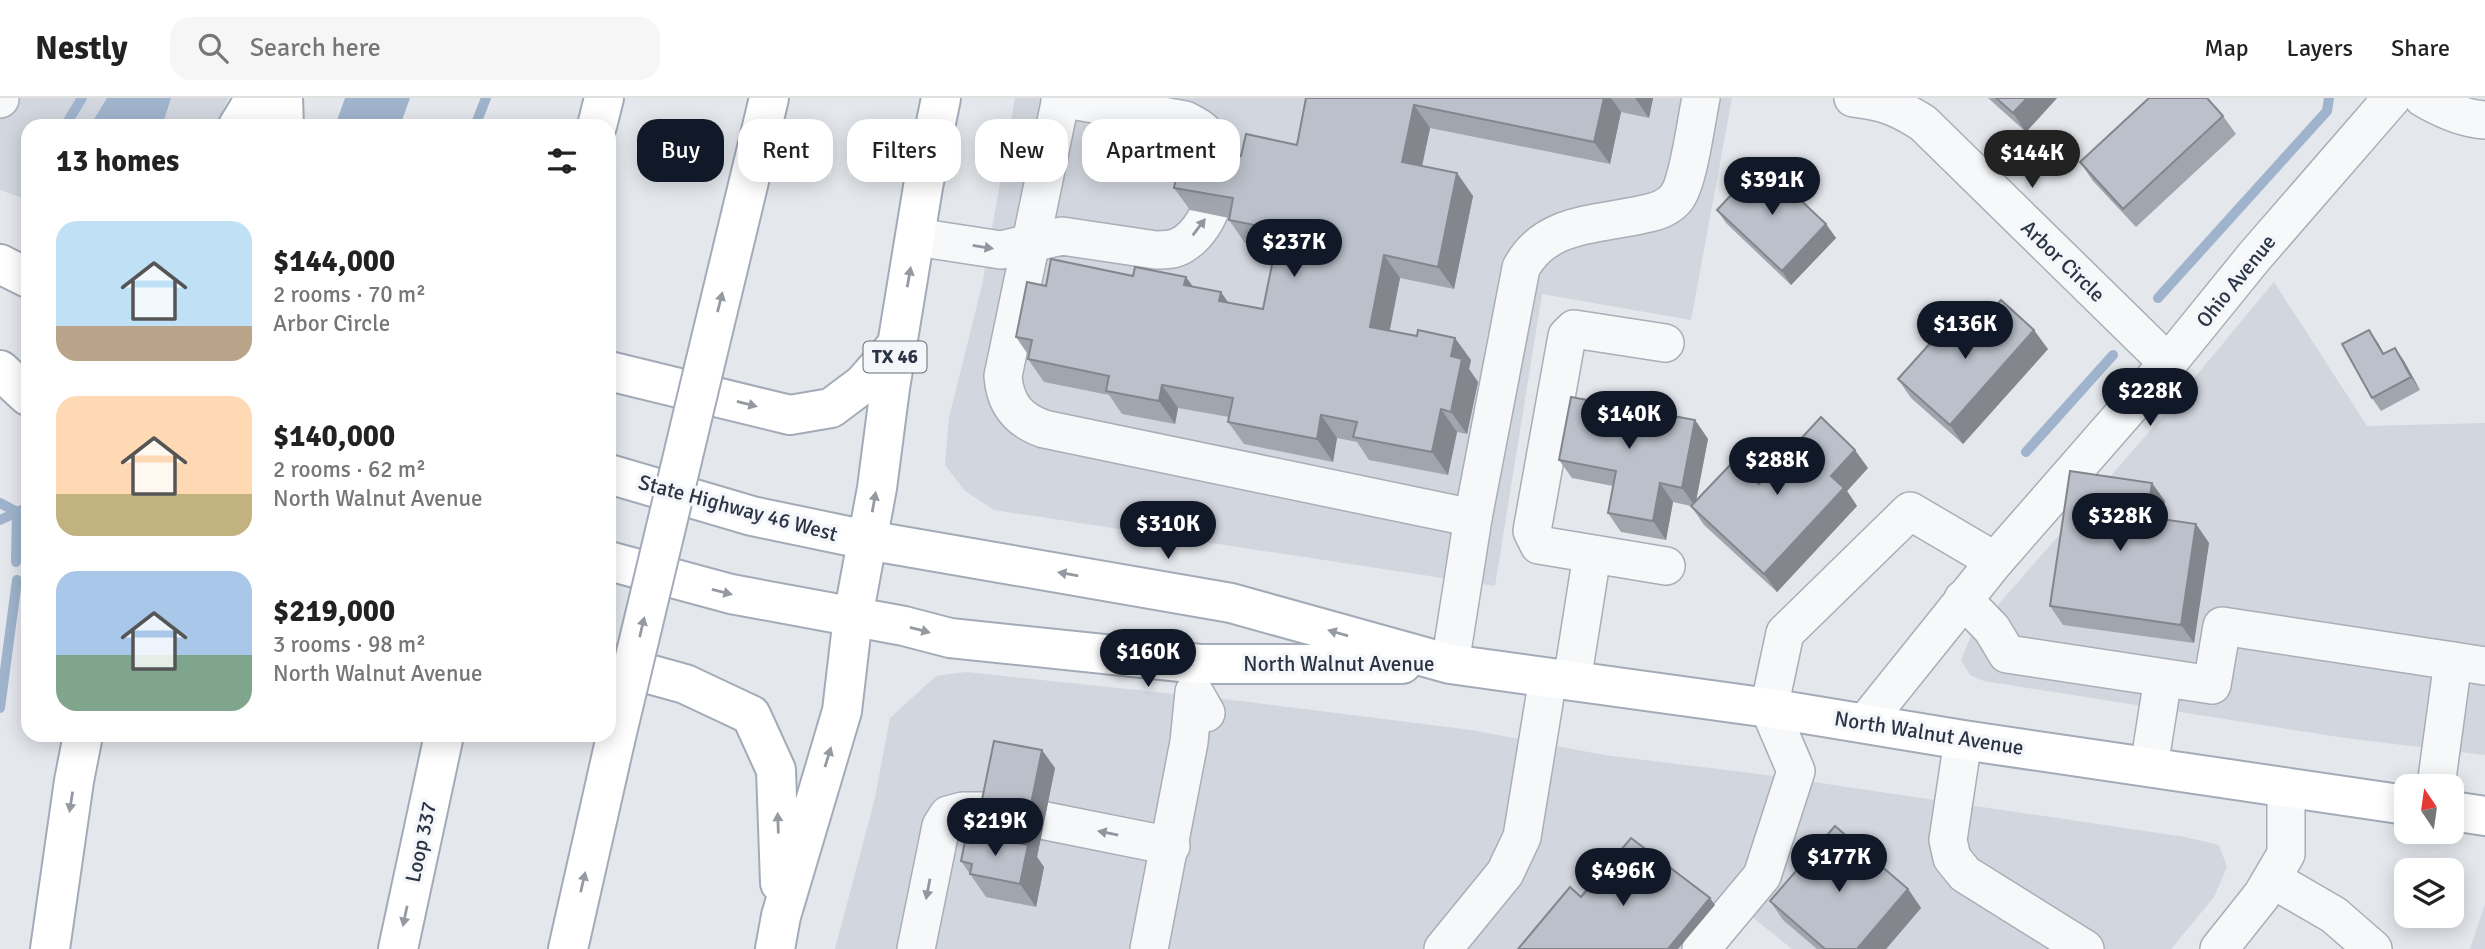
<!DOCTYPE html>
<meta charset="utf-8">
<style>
:root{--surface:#fff;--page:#f6f6f6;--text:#222;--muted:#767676;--line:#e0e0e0;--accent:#111827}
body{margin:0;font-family:Signika,sans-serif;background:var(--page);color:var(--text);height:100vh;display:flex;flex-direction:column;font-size:26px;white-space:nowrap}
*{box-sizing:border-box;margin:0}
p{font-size:23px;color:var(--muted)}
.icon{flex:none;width:38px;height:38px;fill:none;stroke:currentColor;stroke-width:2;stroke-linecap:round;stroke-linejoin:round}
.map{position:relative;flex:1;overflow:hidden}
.panel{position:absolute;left:21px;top:21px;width:595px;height:623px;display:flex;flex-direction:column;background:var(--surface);border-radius:21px;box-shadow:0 4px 18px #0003}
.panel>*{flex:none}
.banner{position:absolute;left:637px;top:21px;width:665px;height:63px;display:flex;gap:14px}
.needle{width:46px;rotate:347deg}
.tools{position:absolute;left:2394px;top:676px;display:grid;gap:14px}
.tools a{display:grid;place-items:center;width:70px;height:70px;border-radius:14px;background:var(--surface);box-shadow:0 4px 18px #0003;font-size:35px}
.price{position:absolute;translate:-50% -60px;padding:0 16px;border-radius:24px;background:var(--accent);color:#fff;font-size:23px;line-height:46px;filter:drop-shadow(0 2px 4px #0008)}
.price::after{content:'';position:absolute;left:50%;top:42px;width:21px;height:16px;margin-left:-10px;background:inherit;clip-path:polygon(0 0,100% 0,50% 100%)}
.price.active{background:#222;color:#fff}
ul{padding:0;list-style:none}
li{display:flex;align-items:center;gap:21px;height:175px;padding:0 35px}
li span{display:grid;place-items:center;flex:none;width:196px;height:140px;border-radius:21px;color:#555}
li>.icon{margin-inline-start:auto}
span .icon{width:84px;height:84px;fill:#fffc;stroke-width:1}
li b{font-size:30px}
h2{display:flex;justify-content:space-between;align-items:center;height:84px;padding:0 35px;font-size:30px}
.tag{padding:0 24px;border-radius:21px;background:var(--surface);box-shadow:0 4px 18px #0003;font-size:24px;line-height:63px}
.tag.active{background:var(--accent);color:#fff}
header{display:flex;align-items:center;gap:42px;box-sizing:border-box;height:98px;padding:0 35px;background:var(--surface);border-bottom:2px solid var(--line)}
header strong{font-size:33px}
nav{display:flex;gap:38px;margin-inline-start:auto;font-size:24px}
.search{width:490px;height:63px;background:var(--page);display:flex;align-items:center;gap:18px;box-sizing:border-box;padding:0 24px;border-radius:21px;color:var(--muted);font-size:26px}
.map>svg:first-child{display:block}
.built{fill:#d2d6de}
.water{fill:#9fb4cc}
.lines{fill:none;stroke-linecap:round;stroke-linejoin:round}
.stream{stroke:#9fb4cc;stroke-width:10}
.minor-casing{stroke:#a9aeb7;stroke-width:40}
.major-casing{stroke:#a3abb8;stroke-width:42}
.minor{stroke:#f7f8fa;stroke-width:37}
.major{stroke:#fff;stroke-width:38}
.major-bridge-casing{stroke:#a3abb8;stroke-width:42;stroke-linecap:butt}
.major-bridge{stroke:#fff;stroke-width:38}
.wall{fill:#a1a5ae}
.shaded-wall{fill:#83868d}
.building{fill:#bbc0ca;stroke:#83868d;stroke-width:2}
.oneway{fill:#9196a0}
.oneway2{fill:#959aa2}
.labels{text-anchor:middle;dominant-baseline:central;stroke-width:7;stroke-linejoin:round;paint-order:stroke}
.shield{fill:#f4f6f9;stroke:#676e7b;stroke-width:2}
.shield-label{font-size:19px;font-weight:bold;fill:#2b3445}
.street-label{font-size:21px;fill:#2b3445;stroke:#f4f6f9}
</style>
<header>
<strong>Nestly</strong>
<div class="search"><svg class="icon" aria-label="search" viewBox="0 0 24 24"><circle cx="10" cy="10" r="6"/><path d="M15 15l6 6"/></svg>Search here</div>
<nav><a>Map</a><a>Layers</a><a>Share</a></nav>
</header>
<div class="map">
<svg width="2485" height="851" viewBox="0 0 2485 851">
<rect width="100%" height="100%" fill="#e4e7ec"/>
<g class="built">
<polygon points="0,0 228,0 217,28 28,28 28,102 0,92"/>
<polygon points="1015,0 1732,0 1691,222 1542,196 1495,488 994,412 965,393 945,367 949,320 982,187"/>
<polygon points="2274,184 2367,328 2485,325 2485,657 2345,640 1984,583 1970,577 1961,562 1971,538 2156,326"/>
<polygon points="966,574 1241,603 1471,632 1604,657 1759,676 2185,739 2219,747 2227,769 2214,799 2171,851 1792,851 1751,818 1722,851 835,851 875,700 890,620 936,578"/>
<polygon points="2485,806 2485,851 2470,851"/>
</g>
<g class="water">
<polygon points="107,0 171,0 162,28 90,28"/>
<polygon points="345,0 410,0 400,28 335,28"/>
</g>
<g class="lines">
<g class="stream">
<polyline points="65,28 82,0"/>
<polyline points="475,28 486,0"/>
<polyline points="2158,200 2327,13 2329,0"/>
<polyline points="2026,354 2113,257"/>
<polyline points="0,405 17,414 16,464"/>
<polyline points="0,422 28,409"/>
<polyline points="0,610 17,482"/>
</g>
<defs>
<g id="minor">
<path d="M1061,0L1003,278C1005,306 1018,322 1044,331L1473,420"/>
<path d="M1853,0C1884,4 1896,8 1923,25L2168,265"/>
<path d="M2423,0C2442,11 2463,21 2485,22"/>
<polyline points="0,1 0,0"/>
<path d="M916,139L1001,152L1062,138L1156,152C1165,152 1174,152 1182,147C1213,129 1229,72 1210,42C1205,32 1195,27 1185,22L1060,0"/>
<polyline points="1665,245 1574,231 1567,238 1532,433 1539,447 1666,468"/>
<polyline points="1963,501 1992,531 2007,556 2212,587 2222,528 2453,563"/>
<path d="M1450,566L1473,420L1521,170C1546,123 1599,127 1644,116C1656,114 1669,110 1677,99C1689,82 1696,23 1701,0"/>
<polyline points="1572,583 1592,457"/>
<polyline points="1865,625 1995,463 2168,265 2254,159 2392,0"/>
<polyline points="1963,642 1948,742 1952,760 1965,776 2085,851"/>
<polyline points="2149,669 2163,580"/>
<polyline points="2436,688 2453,563 2485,568"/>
<polyline points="2272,781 2334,817 2373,851"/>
<polyline points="916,851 941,728 948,717 963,713 996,713 1171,748"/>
<polyline points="1149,851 1189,644 1194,594 1206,615"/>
<polyline points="1443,851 1505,775 1522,739 1548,580"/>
<polyline points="1701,851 1762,778 1796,673 1769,610 1785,535 1910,413 1995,463"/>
<polyline points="2219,851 2262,797 2286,756 2286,689"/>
</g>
<g id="major">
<polyline points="283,0 284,28"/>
<polyline points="238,28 255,0"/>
<polyline points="597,28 604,0"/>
<polyline points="0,166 28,180"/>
<polyline points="704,270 769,0"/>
<polyline points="0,272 28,298"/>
<polyline points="609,273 790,317 831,310 863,286 897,247"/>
<polyline points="609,376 752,418 867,442 1231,505 1450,566 1769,610 1963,642 2406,707"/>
<polyline points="609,463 731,496 904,528 950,540 1200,566 1402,566"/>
<polyline points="609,565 685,586 751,617 776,672 780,785"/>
<polyline points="2452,713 2485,718"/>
<polyline points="50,851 74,683 83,637"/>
<polyline points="398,851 444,637"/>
<polyline points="568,851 615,643"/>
<polyline points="775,851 781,818 842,613 853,519 877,390 890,290 923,89 941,0"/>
</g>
</defs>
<use href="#minor" class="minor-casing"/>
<use href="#major" class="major-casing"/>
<use href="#minor" class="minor"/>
<use href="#major" class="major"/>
<defs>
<polyline id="major-bridge" points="615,643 704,270"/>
</defs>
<use href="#major-bridge" class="major-bridge-casing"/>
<use href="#major-bridge" class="major-bridge"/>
</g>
<g class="wall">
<polygon points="1306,0 1653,0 1649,20 1621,14 1610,66 1430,30 1422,68 1457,75 1473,98 1454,191 1400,180 1389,233 1471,262 1469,271 1478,284 1467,336 1457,334 1448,377 1369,362 1357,344 1337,340 1333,364 1244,346 1228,324 1229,319 1178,310 1175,326 1122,316 1109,297 1044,284 1028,261 1029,258 1016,239 1046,188 1133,178 1192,188 1228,204 1263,211 1275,151 1245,145 1229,122 1229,120 1190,112 1174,90 1241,58 1297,47"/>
<polygon points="1988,0 2057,0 2026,34"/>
<polygon points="2223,18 2236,36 2136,129 2093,83 2080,64"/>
<polygon points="1717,112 1826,126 1836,140 1791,187 1726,125"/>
<polygon points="1970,237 2048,251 1963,346 1911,300 1898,281"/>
<polygon points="2378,245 2384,256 2395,250 2404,263 2420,292 2381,313 2372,300"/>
<polygon points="1695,322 1708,341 1696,403 1759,386 1868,370 1847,393 1857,408 1777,494 1704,427 1691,408 1673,404 1666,442 1621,434 1608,415 1613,388 1572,380 1559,362"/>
<polygon points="2165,403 2162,421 2196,426 2209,445 2194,545 2063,527 2050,508"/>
<polygon points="1055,670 1037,759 1044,769 1036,809 986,799 961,763"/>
<polygon points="1908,791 1921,810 1886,851 1817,851 1783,822 1770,803"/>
</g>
<g class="shaded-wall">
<polygon points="1604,0 1611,0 1621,14 1610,66 1594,44"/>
<polygon points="1635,0 1653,0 1649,20"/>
<polygon points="2027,0 2057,0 2026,34 2013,15"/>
<polygon points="1414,7 1430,30 1418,87 1402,64"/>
<polygon points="1457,75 1473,98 1454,191 1438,169"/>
<polygon points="1826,126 1836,140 1791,187 1782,173"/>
<polygon points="1384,157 1400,180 1386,252 1370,229"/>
<polygon points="1186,179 1202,201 1184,187"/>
<polygon points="1221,194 1237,217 1219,203"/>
<polygon points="2034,232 2048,251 1963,346 1950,327"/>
<polygon points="2369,232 2378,245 2392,270 2383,256"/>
<polygon points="1455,240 1471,262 1469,271 1478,284 1467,336 1451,314 1451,258"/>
<polygon points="2395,250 2404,263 2420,292 2411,279"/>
<polygon points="1162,287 1178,310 1175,326 1159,303"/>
<polygon points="1441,311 1457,334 1448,377 1432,354"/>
<polygon points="1321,317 1337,340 1333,364 1317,341"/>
<polygon points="1695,322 1708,341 1695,408 1682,390"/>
<polygon points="1855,352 1868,370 1847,393 1857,408 1777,494 1764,476 1831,378"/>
<polygon points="1660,385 1673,404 1666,442 1653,423"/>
<polygon points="2152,385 2165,403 2160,438 2147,419"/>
<polygon points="2196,426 2209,445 2194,545 2181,527"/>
<polygon points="1042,652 1055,670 1037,759 1044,769 1036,809 1020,786 1022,749"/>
<polygon points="1908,791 1921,810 1886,851 1857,851"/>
<polygon points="1710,800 1715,807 1678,851 1668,851"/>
</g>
<g class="building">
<polygon points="1306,0 1604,0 1594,44 1414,7 1402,64 1457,75 1438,169 1384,157 1370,229 1417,238 1418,232 1455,240 1451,258 1462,261 1451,314 1441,311 1432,354 1353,339 1357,324 1321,317 1317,341 1228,324 1233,300 1162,287 1159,303 1106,293 1109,278 1028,261 1032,242 1016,239 1027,184 1046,188 1051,161 1133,178 1135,169 1186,179 1184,187 1221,194 1219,203 1263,211 1279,132 1229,122 1233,100 1174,90 1183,46 1241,58 1246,36 1297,47"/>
<polygon points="1996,0 2027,0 2013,15"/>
<polygon points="2149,0 2207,0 2223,18 2123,111 2080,64"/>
<polygon points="1761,65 1826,126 1782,173 1717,112"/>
<polygon points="2001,202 2034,232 1950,327 1898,281 1952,221 1970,237"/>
<polygon points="2369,232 2383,256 2395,250 2411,279 2372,300 2342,246"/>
<polygon points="1571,299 1695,322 1682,390 1660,385 1653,423 1608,415 1616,373 1559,362"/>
<polygon points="1821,319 1855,352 1831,378 1844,390 1764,476 1691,408 1734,363 1759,386"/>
<polygon points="2070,373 2152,385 2147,419 2196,426 2181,527 2050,508"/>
<polygon points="994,643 1042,652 1023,745 975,736"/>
<polygon points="1835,728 1908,791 1857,851 1825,851 1770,803"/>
<polygon points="967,734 1028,747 1020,786 970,776 972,766 961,763"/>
<polygon points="1631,740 1710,800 1668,851 1518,851 1570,789 1581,799"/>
</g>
<defs><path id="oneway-solid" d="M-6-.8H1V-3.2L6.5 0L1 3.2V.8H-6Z" transform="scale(1.75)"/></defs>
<g class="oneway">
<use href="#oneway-solid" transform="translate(1199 129) rotate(-53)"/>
<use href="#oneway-solid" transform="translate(983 149) rotate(9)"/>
<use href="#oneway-solid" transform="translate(1108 735) rotate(-168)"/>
<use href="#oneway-solid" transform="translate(928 791) rotate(101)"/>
</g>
<g class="oneway2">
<use href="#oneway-solid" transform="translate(909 179) rotate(-80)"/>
<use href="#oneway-solid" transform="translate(720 204) rotate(-76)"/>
<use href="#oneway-solid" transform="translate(747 306) rotate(14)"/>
<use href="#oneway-solid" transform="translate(874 404) rotate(-80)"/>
<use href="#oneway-solid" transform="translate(1068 476) rotate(-170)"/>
<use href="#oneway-solid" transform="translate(722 494) rotate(14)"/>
<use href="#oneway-solid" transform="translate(642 529) rotate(-77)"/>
<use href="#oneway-solid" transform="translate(920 532) rotate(15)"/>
<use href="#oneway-solid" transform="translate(1338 535) rotate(-164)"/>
<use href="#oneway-solid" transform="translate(828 659) rotate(-73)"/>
<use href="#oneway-solid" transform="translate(71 704) rotate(99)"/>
<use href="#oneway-solid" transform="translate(778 725) rotate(-92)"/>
<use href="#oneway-solid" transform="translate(583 784) rotate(-77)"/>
<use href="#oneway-solid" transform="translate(405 818) rotate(102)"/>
</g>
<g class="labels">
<rect class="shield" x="863.5" y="243.5" width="63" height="31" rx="5"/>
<g class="shield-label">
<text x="895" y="259">TX 46</text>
</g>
<g class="street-label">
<text transform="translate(2063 163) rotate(44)">Arbor Circle</text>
<text transform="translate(2236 183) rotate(-51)">Ohio Avenue</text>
<text transform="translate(738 410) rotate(15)">State Highway 46 West</text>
<text x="1339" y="566">North Walnut Avenue</text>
<text transform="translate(1929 635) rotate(9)">North Walnut Avenue</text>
<text transform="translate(421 744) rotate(-78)">Loop 337</text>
</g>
</g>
</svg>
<div class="tools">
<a><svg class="needle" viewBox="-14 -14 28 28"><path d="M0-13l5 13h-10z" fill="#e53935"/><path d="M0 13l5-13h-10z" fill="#767676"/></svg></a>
<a><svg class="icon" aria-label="layers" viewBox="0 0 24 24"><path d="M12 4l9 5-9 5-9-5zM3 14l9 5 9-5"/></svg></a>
</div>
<b class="price active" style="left:2032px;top:92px">$144K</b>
<b class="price" style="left:1772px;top:119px">$391K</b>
<b class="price" style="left:1294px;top:181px">$237K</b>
<b class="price" style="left:1965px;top:263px">$136K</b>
<b class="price" style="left:2150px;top:330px">$228K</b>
<b class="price" style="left:1629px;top:353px">$140K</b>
<b class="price" style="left:1777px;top:399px">$288K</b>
<b class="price" style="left:2120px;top:455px">$328K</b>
<b class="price" style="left:1168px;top:463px">$310K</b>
<b class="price" style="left:1148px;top:591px">$160K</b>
<b class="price" style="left:995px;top:760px">$219K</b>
<b class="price" style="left:1839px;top:796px">$177K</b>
<b class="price" style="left:1623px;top:810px">$496K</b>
<div class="banner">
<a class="tag active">Buy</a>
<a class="tag">Rent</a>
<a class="tag">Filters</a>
<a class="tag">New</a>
<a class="tag">Apartment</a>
</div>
<section class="panel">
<h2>13 homes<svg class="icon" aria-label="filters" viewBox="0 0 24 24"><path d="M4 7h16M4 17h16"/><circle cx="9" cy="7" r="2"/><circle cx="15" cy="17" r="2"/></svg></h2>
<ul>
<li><span style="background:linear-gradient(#bfe0f5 75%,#b9a48a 0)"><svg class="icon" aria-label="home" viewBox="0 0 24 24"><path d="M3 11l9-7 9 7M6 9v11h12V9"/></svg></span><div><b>$144,000</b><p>2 rooms · 70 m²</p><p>Arbor Circle</p></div></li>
<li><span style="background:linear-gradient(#ffd9b3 70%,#c2b280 0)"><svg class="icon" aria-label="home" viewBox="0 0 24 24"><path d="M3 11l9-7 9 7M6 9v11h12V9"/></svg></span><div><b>$140,000</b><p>2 rooms · 62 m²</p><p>North Walnut Avenue</p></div></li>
<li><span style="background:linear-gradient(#a9c7e8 60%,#7fa58c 0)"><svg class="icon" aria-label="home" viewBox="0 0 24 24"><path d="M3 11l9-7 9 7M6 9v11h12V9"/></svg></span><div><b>$219,000</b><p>3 rooms · 98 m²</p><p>North Walnut Avenue</p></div></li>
</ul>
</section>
</div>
